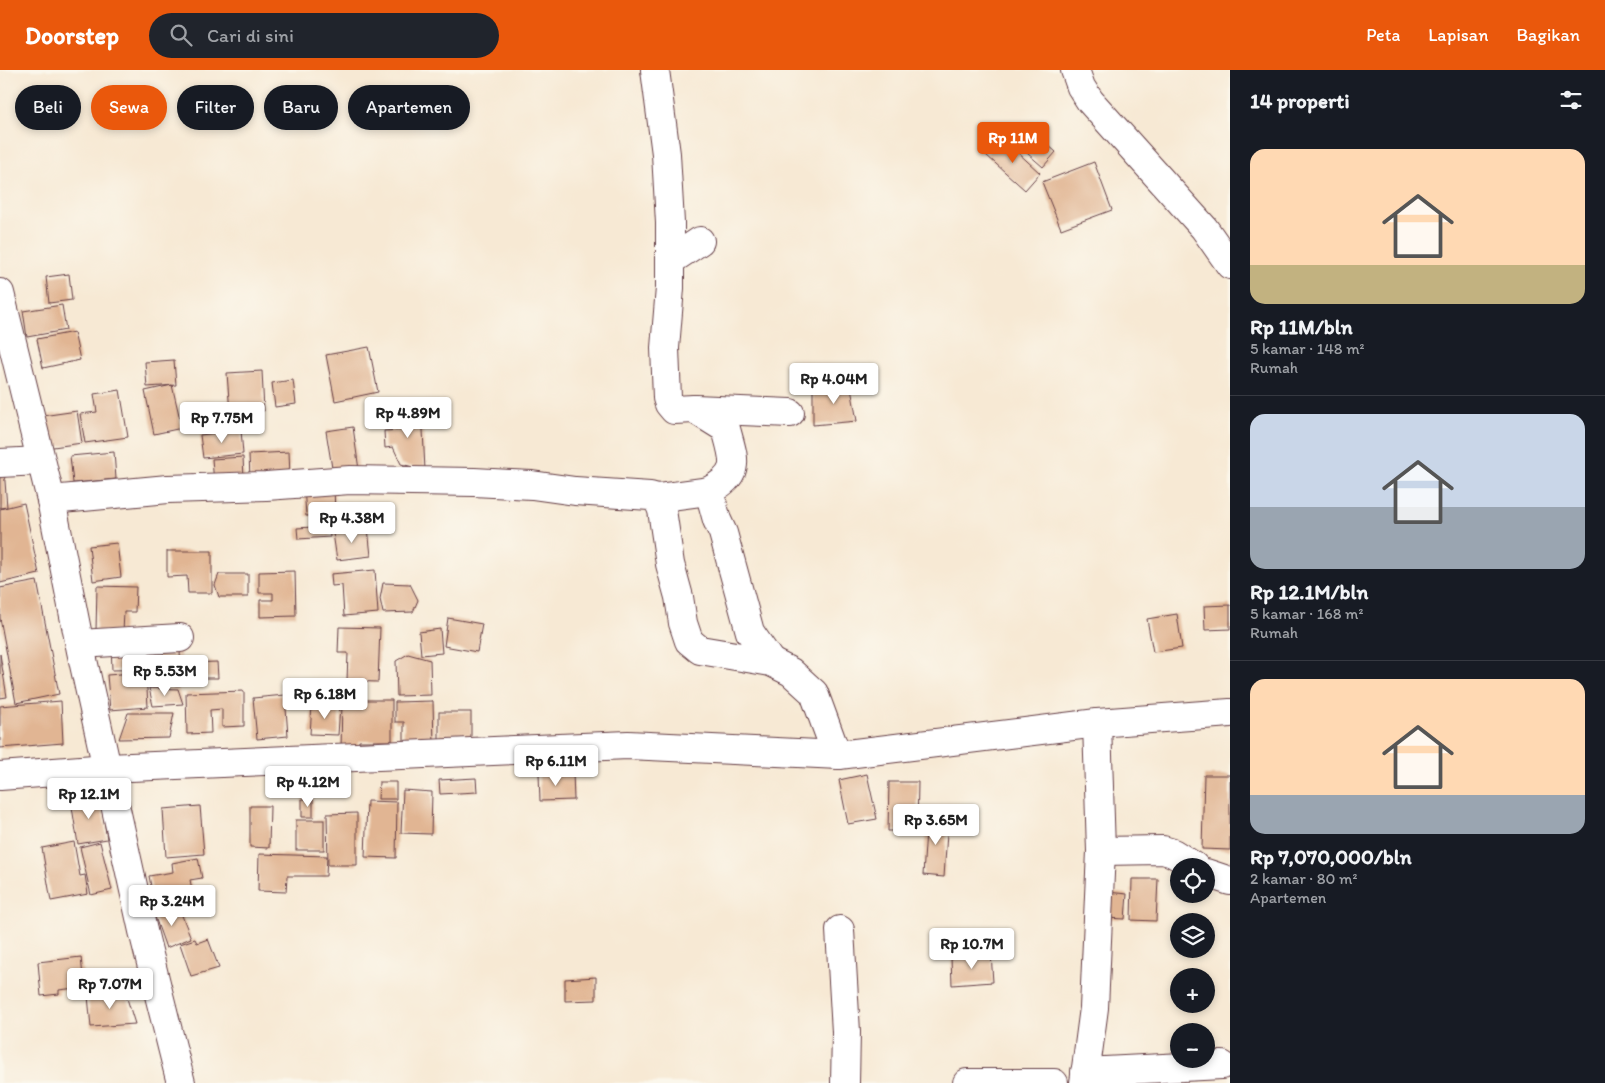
<!DOCTYPE html>
<html lang="id">
<meta charset="utf-8">
<style>
:root{--surface:#171b24;--page:#20242c;--text:#f1f3f6;--muted:#9ea1a6;--line:#363941;--accent:#ea580c}
body{margin:0;font-family:Itim,sans-serif;background:var(--page);color:var(--text);height:100vh;display:flex;flex-direction:column;font-size:19px;white-space:nowrap}
*{box-sizing:border-box;margin:0}
p{font-size:16px;color:var(--muted)}
.icon{flex:none;width:28px;height:28px;fill:none;stroke:currentColor;stroke-width:2;stroke-linecap:round;stroke-linejoin:round}
.map{position:relative;flex:1;overflow:hidden}
.sheet{display:flex;flex-direction:column;background:var(--surface);width:375px}
.sheet>*{flex:none}
.guide{position:absolute;left:15px;top:15px;width:475px;height:45px;display:flex;gap:10px}
.fabs{position:absolute;left:1170px;top:788px;display:grid;gap:10px}
.fabs a{display:grid;place-items:center;width:45px;height:45px;border-radius:50%;background:var(--surface);box-shadow:0 2px 8px #0003;font-size:25px}
.price{position:absolute;translate:-50% -42px;padding:0 11px;border-radius:5px;background:#fff;color:#222;font-size:16px;line-height:32px;filter:drop-shadow(0 1px 2px #0008)}
.price::after{content:'';position:absolute;left:50%;top:30px;width:15px;height:11px;margin-left:-8px;background:inherit;clip-path:polygon(0 0,100% 0,50% 100%)}
.price.current{background:var(--accent);color:#fff}
ul{padding:0;list-style:none}
li{display:grid;align-content:center;gap:10px;height:265px;padding:0 20px}
li+li{border-top:1px solid var(--line)}
li span{display:grid;place-items:center;height:155px;border-radius:15px;color:#555}
li>.icon{margin-inline-start:auto}
span .icon{width:90px;height:90px;fill:#fffc;stroke-width:1}
li b{font-size:21px}
h2{display:flex;justify-content:space-between;align-items:center;height:60px;padding:0 20px;font-size:21px}
.chip{padding:0 18px;border-radius:22px;background:var(--surface);box-shadow:0 2px 8px #0003;font-size:18px;line-height:45px}
.chip.current{background:var(--accent);color:#fff}
header{display:flex;align-items:center;gap:30px;box-sizing:border-box;height:70px;padding:0 25px;background:var(--accent);color:#fff}
header strong{font-size:24px}
nav{display:flex;gap:28px;margin-inline-start:auto;font-size:18px}
.search{width:350px;height:45px;background:var(--page);display:flex;align-items:center;gap:12px;box-sizing:border-box;padding:0 18px;border-radius:28px;color:var(--muted);font-size:19px}
main{display:flex;flex:1;min-height:0}
.map>svg:first-child{display:block}
.building{fill:#e1b593}
.lines{fill:none;stroke-linecap:round;stroke-linejoin:round}
.minor-casing{stroke:#643d44;stroke-width:30}
.minor{stroke:#fff;stroke-width:28}
</style>
<header>
<strong>Doorstep</strong>
<div class="search"><svg class="icon" aria-label="search" viewBox="0 0 24 24"><circle cx="10" cy="10" r="6"/><path d="M15 15l6 6"/></svg>Cari di sini</div>
<nav><a>Peta</a><a>Lapisan</a><a>Bagikan</a></nav>
</header>
<main>
<div class="map">
<svg width="1230" height="1013" viewBox="0 0 1230 1013">
<rect width="100%" height="100%" fill="#fbf7ec"/>
<filter id="ink" filterUnits="userSpaceOnUse"><feTurbulence type="fractalNoise" baseFrequency=".02" numOctaves="2"/><feDisplacementMap in="SourceGraphic" scale="10" xChannelSelector="R" yChannelSelector="G"/><feConvolveMatrix kernelMatrix="1 2 1 2 8 2 1 2 1" color-interpolation-filters="sRGB"/></filter>
<filter id="wash" filterUnits="userSpaceOnUse"><feTurbulence type="fractalNoise" baseFrequency=".0096" numOctaves="4" result="noise"/><feDisplacementMap in="SourceGraphic" scale="20" xChannelSelector="R" yChannelSelector="G"/><feGaussianBlur stdDeviation="1.12" result="paint"/><feColorMatrix in="noise" values="0 0 0 0 0 0 0 0 0 0 0 0 0 0 0 0 0 1.4 0 .05"/><feComposite in="paint" operator="in"/></filter>
<g filter="url(#wash)">
<rect width="100%" height="100%" fill="#f7e9d4"/>
<g id="blocks">
<g class="building">
<polygon points="1025,55 1056,82 1043,97 1012,70"/>
<polygon points="1001,67 1040,103 1025,120 986,85"/>
<polygon points="1094,92 1112,140 1061,159 1042,112"/>
<polygon points="69,204 72,230 49,233 46,207"/>
<polygon points="62,235 66,260 27,267 23,241"/>
<polygon points="74,262 80,290 43,298 37,269"/>
<polygon points="369,277 378,322 335,331 326,285"/>
<polygon points="174,290 176,315 147,317 145,292"/>
<polygon points="262,301 264,341 230,343 227,303"/>
<polygon points="293,310 296,334 275,337 272,313"/>
<polygon points="850,313 857,351 813,355 813,319"/>
<polygon points="172,315 182,358 154,364 145,321"/>
<polygon points="120,320 128,367 85,373 80,344 97,342 94,324"/>
<polygon points="422,340 425,400 401,394 393,377 385,378 384,361 400,360 399,341"/>
<polygon points="77,341 82,373 46,378 42,346"/>
<polygon points="353,357 359,400 333,404 326,361"/>
<polygon points="241,360 243,384 203,388 200,365"/>
<polygon points="114,382 116,409 73,413 70,386"/>
<polygon points="289,382 290,406 250,409 249,384"/>
<polygon points="243,387 244,410 214,413 212,389"/>
<polygon points="0,399 4,399 7,437 0,438"/>
<polygon points="334,415 335,445 306,446 304,416"/>
<polygon points="24,433 39,504 0,513 0,439"/>
<polygon points="329,456 330,467 298,469 297,458"/>
<polygon points="368,458 371,486 337,490 333,463"/>
<polygon points="117,473 121,507 93,511 89,476"/>
<polygon points="167,481 212,481 212,523 188,523 187,506 167,507"/>
<polygon points="375,500 378,543 344,546 342,515 332,516 331,504"/>
<polygon points="295,501 296,546 260,547 260,530 273,530 273,523 259,523 259,502"/>
<polygon points="219,504 248,504 248,527 219,527 215,515"/>
<polygon points="37,511 59,624 16,633 0,548 0,518"/>
<polygon points="383,513 410,514 418,530 413,542 383,543 380,529"/>
<polygon points="97,516 136,517 135,542 124,542 123,562 96,561"/>
<polygon points="1230,535 1230,559 1205,560 1204,536"/>
<polygon points="1177,544 1182,578 1153,582 1147,549"/>
<polygon points="448,548 482,554 477,582 444,576"/>
<polygon points="339,557 380,558 378,612 347,611 348,583 338,583"/>
<polygon points="440,559 442,583 421,585 419,562"/>
<polygon points="152,572 153,599 112,600 111,574"/>
<polygon points="180,578 181,615 157,616 157,579"/>
<polygon points="0,584 7,627 0,628"/>
<polygon points="408,584 430,590 431,625 397,626 396,591"/>
<polygon points="217,592 218,608 188,608 188,593"/>
<polygon points="146,602 148,637 110,640 107,605"/>
<polygon points="149,618 178,619 183,634 153,636"/>
<polygon points="244,621 244,656 222,657 222,639 210,640 211,663 187,664 186,623"/>
<polygon points="285,625 288,666 257,669 253,628"/>
<polygon points="342,630 392,630 392,671 359,671 359,680 341,680"/>
<polygon points="61,631 63,673 0,678 0,636"/>
<polygon points="433,631 434,678 404,679 404,652 395,652 395,632"/>
<polygon points="312,635 340,636 338,665 310,664"/>
<rect x="439" y="642" width="32" height="37"/>
<polygon points="128,643 174,643 169,668 119,669"/>
<polygon points="573,703 574,730 540,731 539,704"/>
<polygon points="867,704 877,749 848,754 839,710"/>
<polygon points="1204,705 1230,705 1230,780 1202,779"/>
<polygon points="476,708 477,722 440,724 439,710"/>
<polygon points="379,712 396,712 396,729 378,729"/>
<polygon points="889,712 918,712 917,761 888,761"/>
<polygon points="403,720 432,722 431,764 401,763"/>
<polygon points="100,726 107,769 78,774 71,731"/>
<rect x="302" y="729" width="11" height="18"/>
<polygon points="367,731 397,732 396,788 365,787"/>
<polygon points="200,736 204,784 166,787 163,739"/>
<polygon points="250,736 270,736 269,778 250,777"/>
<polygon points="357,743 357,795 328,795 327,744"/>
<polygon points="927,746 948,748 944,807 923,805"/>
<rect x="296" y="750" width="28" height="30"/>
<polygon points="74,772 80,806 85,805 88,824 51,831 42,778"/>
<polygon points="100,772 112,820 91,825 80,777"/>
<polygon points="259,784 327,786 326,806 287,806 286,822 258,821"/>
<polygon points="198,788 202,808 190,810 195,834 156,842 149,806 173,802 172,793"/>
<polygon points="1132,809 1158,809 1156,851 1131,850"/>
<polygon points="1107,822 1127,824 1125,849 1105,848"/>
<polygon points="179,838 191,868 166,878 154,844"/>
<polygon points="195,869 197,873 208,869 219,898 191,906 180,874"/>
<polygon points="991,884 993,912 952,915 951,887"/>
<polygon points="81,887 84,917 59,920 59,924 41,926 38,892"/>
<polygon points="596,907 596,930 565,931 565,909"/>
<polygon points="125,922 135,954 91,957 88,926"/>
</g>
</g>
</g>
<g filter="url(#ink)">
<use href="#blocks" fill-opacity="0" stroke="#643d44" stroke-width="1"/>
<g class="lines">
<defs>
<g id="minor">
<path d="M655,0L666,84L670,153V218L665,278L667,328L669,334L674,340L694,339L726,359C735,392 741,403 709,421L717,450L723,463L750,562L771,592"/>
<polyline points="1075,0 1081,17 1090,31 1204,158 1230,195"/>
<polyline points="670,191 700,171"/>
<polyline points="0,223 51,430 81,581 143,861 181,1013"/>
<polyline points="695,339 790,343"/>
<polyline points="0,393 40,391"/>
<polyline points="657,428 709,421"/>
<polyline points="51,430 168,419 266,416 350,410 474,412 532,415 575,421 650,426 657,428 662,440 670,494 679,527 683,553 689,571 700,580 771,592 791,602 814,623 832,672 839,685"/>
<polyline points="80,574 180,568"/>
<polyline points="0,706 108,698 628,675 839,685 1097,653 1230,643"/>
<polyline points="1101,781 1163,780 1173,783 1194,796"/>
<polyline points="1206,803 1230,811"/>
<polyline points="840,860 846,962 845,1013"/>
<polyline points="1085,1002 1222,995"/>
<polyline points="967,1013 1054,1013"/>
<polyline points="1084,1013 1094,938 1101,781 1097,653"/>
</g>
</defs>
<use href="#minor" class="minor-casing"/>
<use href="#minor" class="minor"/>
</g>
</g>
</svg>
<div class="fabs">
<a><svg class="icon" aria-label="locate" viewBox="0 0 24 24"><circle cx="12" cy="12" r="6"/><path d="M12 2v4M12 18v4M2 12h4M18 12h4"/></svg></a>
<a><svg class="icon" aria-label="layers" viewBox="0 0 24 24"><path d="M12 4l9 5-9 5-9-5zM3 14l9 5 9-5"/></svg></a>
<a>+</a>
<a>−</a>
</div>
<b class="price current" style="left:1013px;top:94px">Rp 11M</b>
<b class="price" style="left:834px;top:335px">Rp 4.04M</b>
<b class="price" style="left:408px;top:369px">Rp 4.89M</b>
<b class="price" style="left:222px;top:374px">Rp 7.75M</b>
<b class="price" style="left:352px;top:474px">Rp 4.38M</b>
<b class="price" style="left:165px;top:627px">Rp 5.53M</b>
<b class="price" style="left:325px;top:650px">Rp 6.18M</b>
<b class="price" style="left:556px;top:717px">Rp 6.11M</b>
<b class="price" style="left:308px;top:738px">Rp 4.12M</b>
<b class="price" style="left:89px;top:750px">Rp 12.1M</b>
<b class="price" style="left:936px;top:776px">Rp 3.65M</b>
<b class="price" style="left:172px;top:857px">Rp 3.24M</b>
<b class="price" style="left:972px;top:900px">Rp 10.7M</b>
<b class="price" style="left:110px;top:940px">Rp 7.07M</b>
<div class="guide">
<a class="chip">Beli</a>
<a class="chip current">Sewa</a>
<a class="chip">Filter</a>
<a class="chip">Baru</a>
<a class="chip">Apartemen</a>
</div>
</div>
<section class="sheet">
<h2>14 properti<svg class="icon" aria-label="filters" viewBox="0 0 24 24"><path d="M4 7h16M4 17h16"/><circle cx="9" cy="7" r="2"/><circle cx="15" cy="17" r="2"/></svg></h2>
<ul>
<li><span style="background:linear-gradient(#ffd9b3 75%,#c2b280 0)"><svg class="icon" aria-label="home" viewBox="0 0 24 24"><path d="M3 11l9-7 9 7M6 9v11h12V9"/></svg></span><div><b>Rp 11M/bln</b><p>5 kamar · 148 m²</p><p>Rumah</p></div></li>
<li><span style="background:linear-gradient(#c9d6e8 60%,#9aa5b1 0)"><svg class="icon" aria-label="home" viewBox="0 0 24 24"><path d="M3 11l9-7 9 7M6 9v11h12V9"/></svg></span><div><b>Rp 12.1M/bln</b><p>5 kamar · 168 m²</p><p>Rumah</p></div></li>
<li><span style="background:linear-gradient(#ffd9b3 75%,#9aa5b1 0)"><svg class="icon" aria-label="home" viewBox="0 0 24 24"><path d="M3 11l9-7 9 7M6 9v11h12V9"/></svg></span><div><b>Rp 7,070,000/bln</b><p>2 kamar · 80 m²</p><p>Apartemen</p></div></li>
</ul>
</section>
</main>
